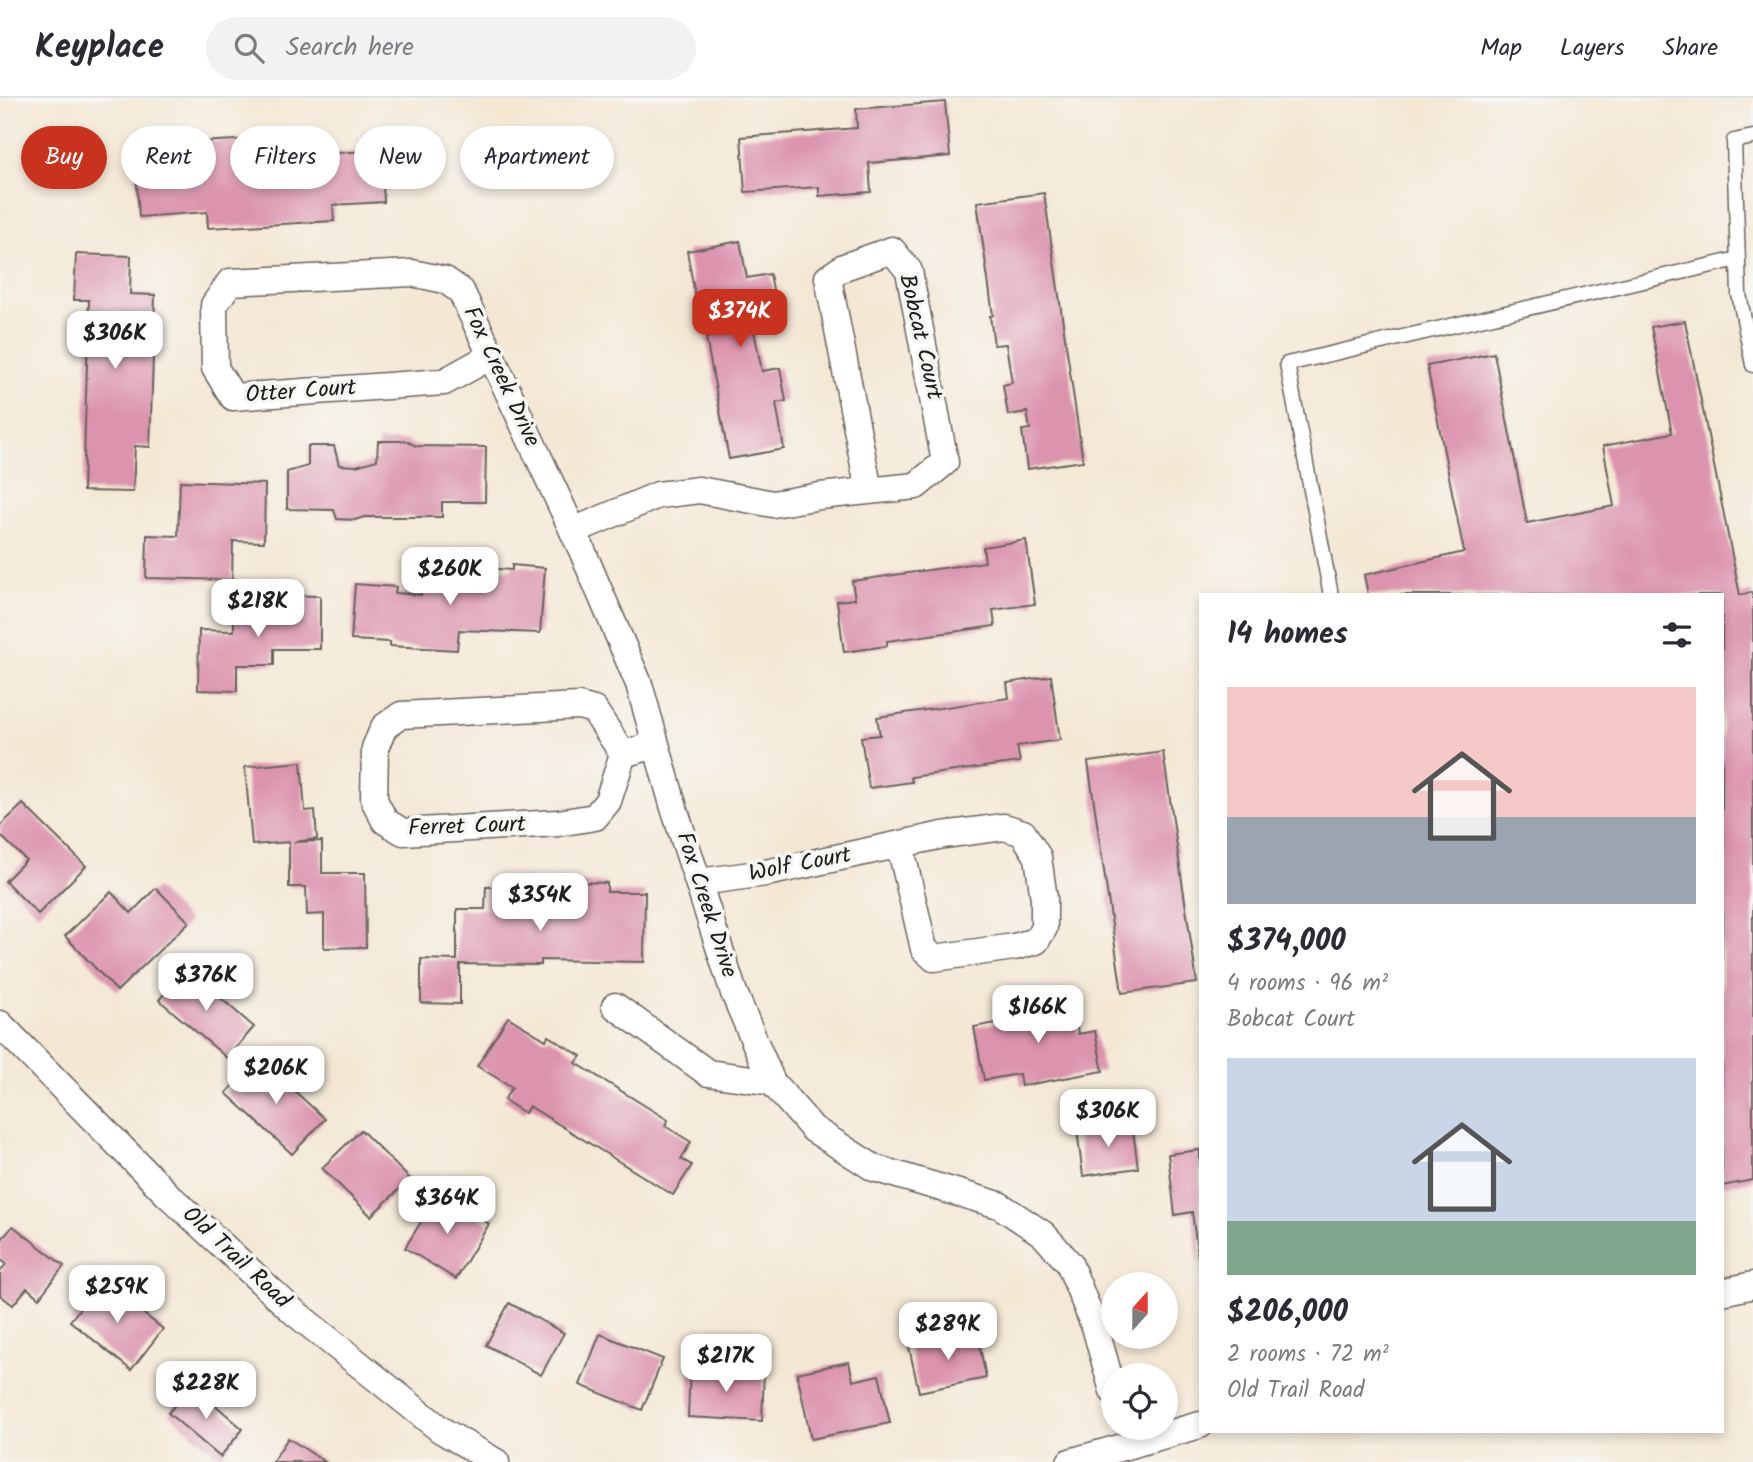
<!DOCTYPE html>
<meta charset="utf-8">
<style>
:root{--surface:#fff;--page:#f2f2f3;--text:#2b2b33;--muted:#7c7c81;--line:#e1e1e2;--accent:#c8321e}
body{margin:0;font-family:Kalam,sans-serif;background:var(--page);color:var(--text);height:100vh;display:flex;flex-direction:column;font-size:26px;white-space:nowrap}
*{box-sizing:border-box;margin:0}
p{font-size:23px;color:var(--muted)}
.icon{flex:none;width:38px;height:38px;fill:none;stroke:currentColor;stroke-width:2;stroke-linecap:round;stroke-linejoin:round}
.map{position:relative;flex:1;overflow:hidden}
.side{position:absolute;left:1199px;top:495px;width:525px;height:840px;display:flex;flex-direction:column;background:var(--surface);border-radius:0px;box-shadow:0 4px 10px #0003}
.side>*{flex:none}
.top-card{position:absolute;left:21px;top:28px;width:665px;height:63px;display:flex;gap:14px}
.needle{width:46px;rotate:21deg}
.fabs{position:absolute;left:1101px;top:1174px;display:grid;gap:14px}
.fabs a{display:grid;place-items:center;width:77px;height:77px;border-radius:50%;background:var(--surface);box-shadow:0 4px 10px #0003;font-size:35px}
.price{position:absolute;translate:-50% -60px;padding:0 16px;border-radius:14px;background:#fff;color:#222;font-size:23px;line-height:46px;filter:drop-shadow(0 2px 4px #0008)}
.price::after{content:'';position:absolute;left:50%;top:42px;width:21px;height:16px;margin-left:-10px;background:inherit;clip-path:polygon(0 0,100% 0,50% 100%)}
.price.selected{background:var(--accent);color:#fff}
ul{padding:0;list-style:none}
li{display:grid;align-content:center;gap:14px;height:371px;padding:0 28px}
li span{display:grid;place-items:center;height:217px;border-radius:0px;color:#555}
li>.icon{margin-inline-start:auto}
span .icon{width:126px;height:126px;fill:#fffc;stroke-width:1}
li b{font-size:30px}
h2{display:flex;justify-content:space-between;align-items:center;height:84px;padding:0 28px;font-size:30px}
.pill{padding:0 24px;border-radius:32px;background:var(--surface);box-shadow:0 4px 10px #0003;font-size:24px;line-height:63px}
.pill.selected{background:var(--accent);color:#fff}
header{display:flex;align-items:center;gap:42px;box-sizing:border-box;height:98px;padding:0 35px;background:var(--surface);border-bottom:2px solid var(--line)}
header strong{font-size:33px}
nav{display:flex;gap:38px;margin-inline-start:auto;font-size:24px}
.search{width:490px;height:63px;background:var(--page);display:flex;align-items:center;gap:18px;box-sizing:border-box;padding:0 24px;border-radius:38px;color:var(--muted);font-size:26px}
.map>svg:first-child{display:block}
.building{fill:#dc93ae}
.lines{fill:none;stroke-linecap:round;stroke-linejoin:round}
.lane-casing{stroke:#68635d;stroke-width:17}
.street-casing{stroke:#68635d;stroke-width:29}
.lane{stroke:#fff;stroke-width:14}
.street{stroke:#fff;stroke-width:26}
.labels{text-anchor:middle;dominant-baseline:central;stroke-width:7;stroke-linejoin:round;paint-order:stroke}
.street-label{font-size:23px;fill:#1c1c1c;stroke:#f6f6f2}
</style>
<header>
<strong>Keyplace</strong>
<div class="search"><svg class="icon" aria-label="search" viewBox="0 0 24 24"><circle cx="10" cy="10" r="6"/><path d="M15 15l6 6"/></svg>Search here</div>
<nav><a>Map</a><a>Layers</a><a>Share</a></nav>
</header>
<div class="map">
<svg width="1753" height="1364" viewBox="0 0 1753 1364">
<rect width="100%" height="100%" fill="#f6f6f2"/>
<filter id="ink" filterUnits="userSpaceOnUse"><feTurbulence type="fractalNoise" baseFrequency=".0143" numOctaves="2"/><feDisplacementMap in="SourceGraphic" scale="14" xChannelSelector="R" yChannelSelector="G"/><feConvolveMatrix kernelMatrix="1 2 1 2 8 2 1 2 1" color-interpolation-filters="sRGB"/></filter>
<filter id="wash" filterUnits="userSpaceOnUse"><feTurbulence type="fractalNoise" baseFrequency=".00686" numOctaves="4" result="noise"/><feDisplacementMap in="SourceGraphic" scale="28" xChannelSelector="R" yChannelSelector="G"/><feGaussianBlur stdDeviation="1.57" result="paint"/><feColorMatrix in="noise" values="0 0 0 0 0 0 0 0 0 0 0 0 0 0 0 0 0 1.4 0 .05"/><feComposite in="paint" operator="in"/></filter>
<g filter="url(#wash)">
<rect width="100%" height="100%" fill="#f4e8d5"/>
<g id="blocks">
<g class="building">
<polygon points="945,4 950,58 869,65 871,94 819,98 819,89 745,94 741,39 857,30 856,11"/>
<polygon points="290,39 292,67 323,65 322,56 381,52 384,104 333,107 334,123 208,130 207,114 139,119 135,55 181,52 180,45"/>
<polygon points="1044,95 1083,363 1027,371 1022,332 1030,331 1027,314 1008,317 1003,287 1012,285 1006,246 994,247 990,218 993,217 977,104"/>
<polygon points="740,143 747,180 770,176 780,228 754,233 762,273 780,270 786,303 776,305 784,351 729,361 706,240 717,238 709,196 695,198 687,153"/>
<polygon points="76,156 131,158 130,196 155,197 150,349 135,348 133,394 83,393 89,202 74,202"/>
<polygon points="1685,223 1740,497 1752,494 1753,497 1753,1082 1722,1088 1722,497 1368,497 1364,477 1464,454 1427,268 1494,255 1527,425 1614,408 1603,348 1672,335 1651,229"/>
<polygon points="378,343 406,343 416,348 486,349 485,404 442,404 442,419 364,419 355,422 337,421 334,412 287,411 287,374 308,368 308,348 334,348 339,367 356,368 377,362"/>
<polygon points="180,383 265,386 264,444 233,443 232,482 146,480 147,437 178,438"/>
<polygon points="1026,442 1035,506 993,512 995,528 887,543 887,548 844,554 837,503 855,501 852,483 985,464 983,449"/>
<polygon points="423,466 512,472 512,467 545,470 540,535 459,532 457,552 390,548 390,544 351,542 355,486 396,489 395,495 421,497"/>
<polygon points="267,497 320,498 320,551 274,551 274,567 237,567 237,593 198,592 199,532 234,533 234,513 266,514"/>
<polygon points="1051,578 1060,642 1017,648 1020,664 911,679 912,684 869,690 861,639 880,637 877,619 1009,600 1007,585"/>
<polygon points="1163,654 1197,885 1122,895 1088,664"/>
<polygon points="301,664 305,713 315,712 317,741 294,744 322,743 322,775 365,775 366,849 324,850 324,816 307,817 306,789 289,789 289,744 252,747 245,669"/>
<polygon points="23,706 86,768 38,816 5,783 26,762 0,737 0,728"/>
<polygon points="576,784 607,785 607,794 645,794 644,864 541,862 541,867 460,866 460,906 421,905 421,861 457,862 457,811 485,811 486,789 536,789 536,796 576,796"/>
<polygon points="156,790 189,824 117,893 65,838 111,794 131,815"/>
<polygon points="186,870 254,929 227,960 159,902"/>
<polygon points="1072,900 1078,936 1095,933 1103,973 1021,988 1019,976 984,982 974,929 1018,921 1016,910"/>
<polygon points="508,919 546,942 548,938 581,958 576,965 668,1022 665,1028 691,1044 681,1061 692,1067 673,1097 529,1008 525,1015 504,1002 512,989 477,968"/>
<polygon points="259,960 325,1021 292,1056 226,995"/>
<polygon points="1132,1024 1138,1070 1083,1078 1077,1032"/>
<polygon points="361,1032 410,1081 371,1118 322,1070"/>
<polygon points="1200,1052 1200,1166 1199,1166 1192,1114 1175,1117 1168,1056"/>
<polygon points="438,1096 489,1126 456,1181 405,1150"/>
<polygon points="13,1128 64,1168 39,1200 27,1190 13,1207 0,1197 0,1174 6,1166 0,1161 0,1143"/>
<polygon points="102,1183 163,1231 131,1272 70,1223"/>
<polygon points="509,1205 564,1235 541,1277 486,1247"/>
<polygon points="977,1234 986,1280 919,1294 909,1249"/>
<polygon points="600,1236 663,1261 642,1312 580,1287"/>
<polygon points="849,1264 853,1283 879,1277 890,1325 811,1341 797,1275"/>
<polygon points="690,1269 764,1273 762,1323 688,1319"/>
<polygon points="192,1287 243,1331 220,1359 168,1315"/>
<polygon points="288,1340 325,1364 272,1364"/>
</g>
</g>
</g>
<g filter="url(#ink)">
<use href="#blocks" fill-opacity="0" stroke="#68635d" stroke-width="2"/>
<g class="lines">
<defs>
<g id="lane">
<polyline points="1753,39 1734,43 1739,196 1753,267"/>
<polyline points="1331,497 1287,266 1738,161"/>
</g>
<g id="street">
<polyline points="491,258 444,284 233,299 215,270 214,207 230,184 412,175 445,182 461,193 581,450 639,586 674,710 734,895 772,984 813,1031 874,1070 999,1107 1043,1136 1069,1165 1096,1232 1113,1293"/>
<polyline points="573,433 658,397 699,392 773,406 820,398 916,388 945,364 909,173 892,152 844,169 828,180 869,393"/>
<polyline points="623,656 594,612 579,608 401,617 384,629 375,650 374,702 385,723 403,734 558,725 595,719 608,703 623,656 656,647"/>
<polyline points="699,784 766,775 943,737 1004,729 1023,735 1038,759 1044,801 1044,830 1036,843 1014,849 934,860 924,851 900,747"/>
<polyline points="615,908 708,975 772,984"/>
<polyline points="0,926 167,1096 294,1214 441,1332 496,1364"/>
<polyline points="1722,1194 1753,1187"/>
<polyline points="1070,1364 1200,1327"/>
</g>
</defs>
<use href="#lane" class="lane-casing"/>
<use href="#street" class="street-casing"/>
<use href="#lane" class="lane"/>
<use href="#street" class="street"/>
</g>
</g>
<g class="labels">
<g class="street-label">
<text transform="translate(920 239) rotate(77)">Bobcat Court</text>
<text transform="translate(501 279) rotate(65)">Fox Creek Drive</text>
<text transform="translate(301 294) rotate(-4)">Otter Court</text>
<text transform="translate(467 729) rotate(-2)">Ferret Court</text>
<text transform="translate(800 767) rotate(-11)">Wolf Court</text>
<text transform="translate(706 807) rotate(72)">Fox Creek Drive</text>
<text transform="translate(236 1160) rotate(43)">Old Trail Road</text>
</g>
</g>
</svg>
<div class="fabs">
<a><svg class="needle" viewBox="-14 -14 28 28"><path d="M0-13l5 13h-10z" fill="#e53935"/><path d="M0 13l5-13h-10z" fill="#7c7c81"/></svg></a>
<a><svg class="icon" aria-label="locate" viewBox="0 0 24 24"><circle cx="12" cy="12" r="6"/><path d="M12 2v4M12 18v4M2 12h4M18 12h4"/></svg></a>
</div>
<b class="price selected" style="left:740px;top:251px">$374K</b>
<b class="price" style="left:115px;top:273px">$306K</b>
<b class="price" style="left:450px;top:509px">$260K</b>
<b class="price" style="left:258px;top:541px">$218K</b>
<b class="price" style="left:540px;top:835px">$354K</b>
<b class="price" style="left:206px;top:915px">$376K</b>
<b class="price" style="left:1038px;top:947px">$166K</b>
<b class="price" style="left:276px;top:1008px">$206K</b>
<b class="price" style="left:1108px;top:1051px">$306K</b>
<b class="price" style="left:447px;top:1138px">$364K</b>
<b class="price" style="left:117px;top:1227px">$259K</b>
<b class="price" style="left:948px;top:1264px">$289K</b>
<b class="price" style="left:726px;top:1296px">$217K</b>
<b class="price" style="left:206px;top:1323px">$228K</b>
<div class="top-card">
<a class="pill selected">Buy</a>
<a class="pill">Rent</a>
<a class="pill">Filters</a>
<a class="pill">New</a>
<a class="pill">Apartment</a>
</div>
<section class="side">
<h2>14 homes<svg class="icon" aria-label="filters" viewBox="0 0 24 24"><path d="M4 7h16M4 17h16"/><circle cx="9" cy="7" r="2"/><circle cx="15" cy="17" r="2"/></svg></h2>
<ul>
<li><span style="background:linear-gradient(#f6c9c9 60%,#9aa5b1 0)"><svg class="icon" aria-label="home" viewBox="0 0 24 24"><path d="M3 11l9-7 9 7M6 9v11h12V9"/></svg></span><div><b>$374,000</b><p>4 rooms · 96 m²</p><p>Bobcat Court</p></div></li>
<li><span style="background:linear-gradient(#c9d6e8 75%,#7fa58c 0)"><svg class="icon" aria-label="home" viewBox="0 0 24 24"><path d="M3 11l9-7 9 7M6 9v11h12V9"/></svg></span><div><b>$206,000</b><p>2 rooms · 72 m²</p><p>Old Trail Road</p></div></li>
</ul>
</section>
</div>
